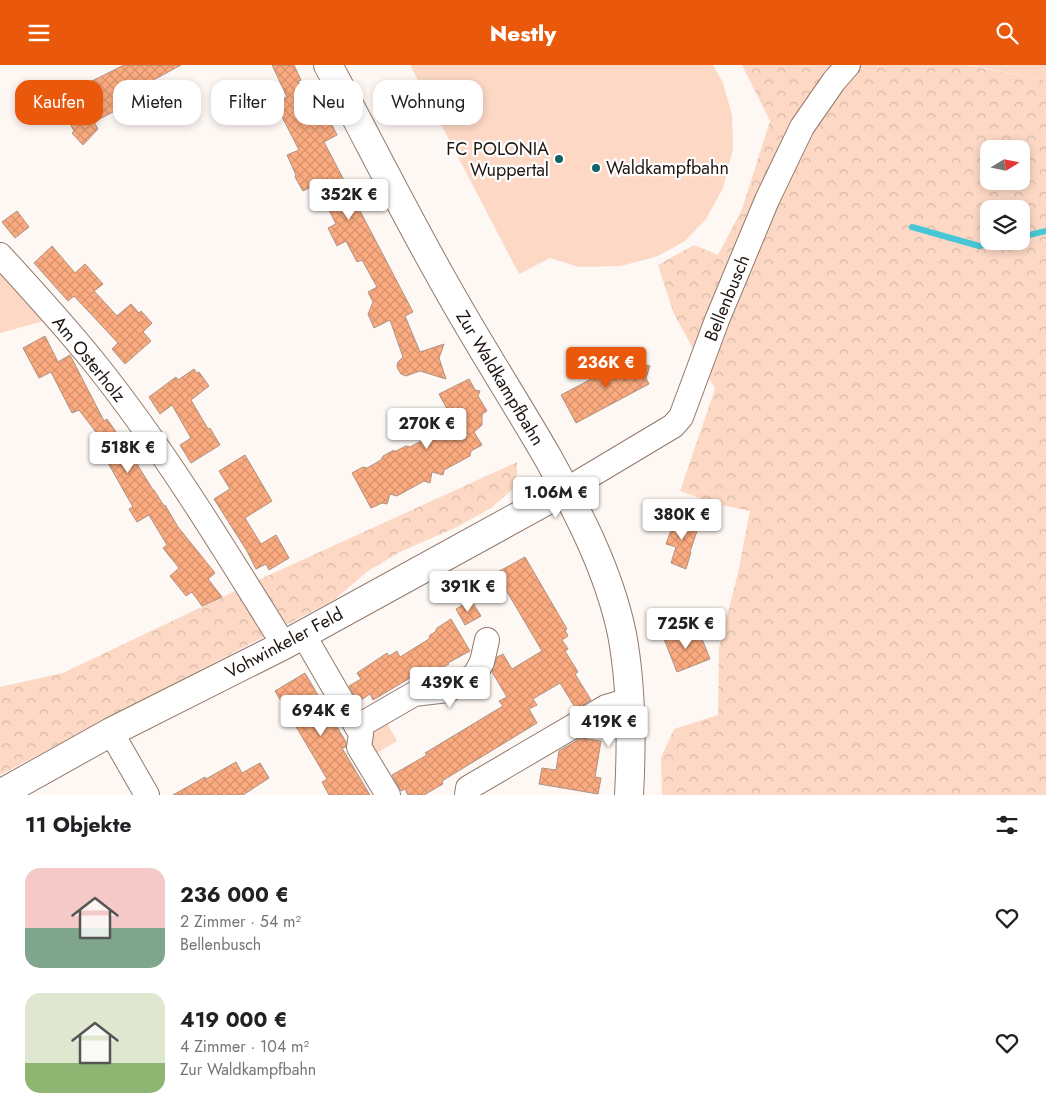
<!DOCTYPE html>
<html lang="de">
<meta charset="utf-8">
<style>
:root{--surface:#fff;--page:#f2f2f2;--text:#202124;--muted:#757577;--accent:#ea580c}
body{margin:0;font-family:Jost,sans-serif;background:var(--page);color:var(--text);height:100vh;display:flex;flex-direction:column;font-size:19px;white-space:nowrap}
*{box-sizing:border-box;margin:0}
p{font-size:16px;color:var(--muted)}
.icon{flex:none;width:28px;height:28px;fill:none;stroke:currentColor;stroke-width:2;stroke-linecap:round;stroke-linejoin:round}
.map{position:relative;height:730px;overflow:hidden}
.panel{display:flex;flex-direction:column;background:var(--surface);flex:1}
.panel>*{flex:none}
.guide{position:absolute;left:15px;top:15px;width:500px;height:45px;display:flex;gap:10px}
.needle{width:32px;rotate:80deg}
.tools{position:absolute;left:980px;top:75px;display:grid;gap:10px}
.tools a{display:grid;place-items:center;width:50px;height:50px;border-radius:10px;background:var(--surface);box-shadow:0 2px 8px #0003;font-size:25px}
.price{position:absolute;translate:-50% -42px;padding:0 11px;border-radius:5px;background:#fff;color:#222;font-size:16px;line-height:32px;filter:drop-shadow(0 1px 2px #0008)}
.price::after{content:'';position:absolute;left:50%;top:30px;width:15px;height:11px;margin-left:-8px;background:inherit;clip-path:polygon(0 0,100% 0,50% 100%)}
.price.active{background:var(--accent);color:#fff}
ul{padding:0;list-style:none}
li{display:flex;align-items:center;gap:15px;height:125px;padding:0 25px}
li span{display:grid;place-items:center;flex:none;width:140px;height:100px;border-radius:15px;color:#555}
li>.icon{margin-inline-start:auto}
span .icon{width:60px;height:60px;fill:#fffc;stroke-width:1}
li b{font-size:21px}
h2{display:flex;justify-content:space-between;align-items:center;height:60px;padding:0 25px;font-size:21px}
.tag{padding:0 18px;border-radius:15px;background:var(--surface);box-shadow:0 2px 8px #0003;font-size:18px;line-height:45px}
.tag.active{background:var(--accent);color:#fff}
header{display:flex;justify-content:space-between;align-items:center;height:65px;padding:0 25px;background:var(--accent);color:#fff;font-size:22px;font-weight:800}
.map>svg:first-child{display:block}
.green{fill:#fcd8c5}
.forest{fill:url(#forest-crowns);fill-rule:evenodd}
.lines{fill:none;stroke-linecap:round;stroke-linejoin:round}
.stream{stroke:#47c7d6;stroke-width:6}
.building{fill:url(#building-cross-hatch);stroke:#ae9385}
.street-casing{stroke:#92796c;stroke-width:26}
.secondary-casing{stroke:#92796c;stroke-width:30}
.street{stroke:#fff;stroke-width:24}
.secondary{stroke:#fff;stroke-width:28}
.poi-dot{fill:#14626b;stroke:#fff;stroke-width:2}
.labels{text-anchor:middle;dominant-baseline:central;stroke-width:4.5;stroke-linejoin:round;paint-order:stroke}
.poi-label{font-size:18px;fill:#201611;stroke:#fff;text-anchor:end}
.street-label{font-size:18px;fill:#201611;stroke:#fff}
</style>
<header><svg class="icon" aria-label="menu" viewBox="0 0 24 24"><path d="M4 6h16M4 12h16M4 18h16"/></svg>Nestly<svg class="icon" aria-label="search" viewBox="0 0 24 24"><circle cx="10" cy="10" r="6"/><path d="M15 15l6 6"/></svg></header>
<div class="map">
<svg width="1046" height="730" viewBox="0 0 1046 730">
<defs>
<pattern id="forest-crowns" width="20" height="18" patternUnits="userSpaceOnUse" patternTransform="scale(1.25)"><rect width="20" height="18" fill="#fcd8c5"/><path d="M2 6a3 3 0 1 1 6 0M12 15a3 3 0 1 1 6 0" fill="none" stroke="#d8b9a8"/></pattern>
<pattern id="building-cross-hatch" width="8" height="8" patternUnits="userSpaceOnUse" patternTransform="scale(1.25)"><rect width="8" height="8" fill="#fbab7f"/><path d="M0 0l8 8M0 8l8-8" fill="none" stroke="#d7926d"/></pattern>
</defs>
<rect width="100%" height="100%" fill="#fdf8f4"/>
<g class="green">
<polygon points="410,0 713,0 723,18 732,50 733,84 723,123 706,154 685,176 658,191 621,201 579,202 550,193 519,209"/>
<polygon points="971,0 1046,0 1046,16"/>
<polygon points="0,208 13,216 48,255 0,268"/>
<polygon points="387,658 397,676 372,691 370,668"/>
</g>
<g class="forest">
<path d="M742,0H968L1046,16V730H662L661,693L674,664L718,650L719,583L738,508L750,446L716,439L680,426L715,324L674,249L658,200L694,180L718,190L742,144L770,56ZM989,84H1021V116H989ZM989,144H1021V176H989Z"/>
<polygon points="517,397 517,413 514,423 491,443 457,462 400,487 368,506 334,535 0,710 0,622 63,608 254,517"/>
</g>
<g class="lines">
<g class="stream">
<polyline points="912,162 979,181 1001,176"/>
<polyline points="1021,172 1046,166"/>
</g>
</g>
<g class="building">
<polygon points="124,0 181,0 124,31 128,39 94,57 98,64 83,80 72,68 74,66 61,42 82,32 81,30 85,27 82,21"/>
<polygon points="272,0 294,0 301,15 298,16 320,59 329,54 337,70 324,77 413,247 405,251 420,287 444,279 439,293 446,314 420,306 406,311 401,309 398,304 397,301 398,297 403,292 390,255 374,263 368,249 373,237 368,227 377,222 362,195 357,197 346,176 337,181 328,163 336,159 316,119 303,126 295,112 296,110 287,90 299,85 275,38 287,32"/>
<polygon points="17,146 29,162 15,173 2,157"/>
<polygon points="52,181 75,208 85,199 103,219 94,226 117,251 131,239 139,248 141,246 152,258 143,267 151,276 125,299 112,284 118,278 74,231 68,236 34,198"/>
<polygon points="45,271 58,297 70,290 104,356 107,354 126,381 153,425 154,425 164,441 165,440 178,462 215,508 208,514 222,532 202,541 192,527 186,531 170,511 179,503 163,483 167,480 149,450 137,457 129,444 133,442 108,398 109,397 94,375 99,371 79,345 72,348 51,307 39,313 23,283"/>
<polygon points="635,291 638,298 650,301 646,313 649,319 576,358 561,330"/>
<polygon points="194,304 197,308 199,307 209,321 191,335 208,364 210,363 220,380 191,398 180,380 191,373 172,340 160,349 149,332 176,312 178,315"/>
<polygon points="469,314 475,325 480,326 478,331 487,346 482,349 482,360 474,367 482,380 471,386 470,391 444,405 443,410 432,407 430,418 424,416 397,431 390,429 387,439 382,438 371,443 352,408 363,402 367,403 381,395 383,391 394,385 394,387 406,381 410,382 423,375 425,370 453,355 439,329"/>
<polygon points="245,390 272,436 245,453 261,479 276,470 289,493 269,505 266,499 256,504 247,486 214,434 230,424 219,406"/>
<polygon points="676,452 699,460 690,487 691,487 686,504 671,498 676,482 666,479"/>
<polygon points="525,492 567,564 565,565 568,571 562,575 568,584 565,586 578,607 575,609 591,635 576,644 560,618 533,634 537,640 529,644 537,658 442,716 443,719 424,730 408,730 405,724 401,726 392,710 427,690 425,688 503,641 499,636 507,632 492,607 497,592 503,589 512,604 542,586 496,508"/>
<polygon points="471,535 481,551 465,560 456,544"/>
<polygon points="451,554 470,586 448,598 449,599 439,604 440,606 428,614 424,614 420,607 373,635 370,629 358,637 349,621 361,614 357,608 387,588 389,591 397,586 400,592 429,574 430,570 435,567 437,563"/>
<polygon points="688,565 691,573 700,569 710,594 677,607 664,574"/>
<polygon points="305,608 322,637 325,635 334,651 331,652 346,677 346,682 342,683 370,730 329,730 322,717 327,714 275,626"/>
<polygon points="581,673 601,676 595,712 601,713 598,729 539,719 542,703 556,705 559,686"/>
<polygon points="236,697 242,708 260,698 269,713 243,730 173,730 205,712 206,714"/>
</g>
<g class="lines">
<defs>
<g id="street">
<path d="M0,190C34,227 67,263 98,302C167,389 225,485 284,580"/>
<polyline points="566,425 673,361 681,352 717,255 767,135 802,62 834,16 848,0"/>
<polyline points="303,569 361,669 359,682 388,730"/>
<polyline points="357,662 414,629 448,625 475,610 482,597 487,575"/>
<polyline points="111,667 147,730"/>
<polyline points="467,730 468,723 606,642 630,635"/>
</g>
<g id="secondary">
<path d="M328,0C369,76 407,153 450,228C481,283 515,336 547,391C578,447 609,506 622,569C632,623 632,676 629,730"/>
<polyline points="0,729 111,667 284,580 566,425"/>
</g>
</defs>
<use href="#street" class="street-casing"/>
<use href="#secondary" class="secondary-casing"/>
<use href="#street" class="street"/>
<use href="#secondary" class="secondary"/>
</g>
<g class="poi-dot">
<circle cx="559" cy="94" r="5"/>
<circle cx="596" cy="103" r="5"/>
</g>
<g class="labels">
<g class="poi-label">
<text x="549" y="84">FC POLONIA<tspan x="549" dy="21">Wuppertal</tspan></text>
<text x="606" y="103" text-anchor="start">Waldkampfbahn</text>
</g>
<g class="street-label">
<text transform="translate(727 233) rotate(-68)">Bellenbusch</text>
<text transform="translate(89 294) rotate(51)">Am Osterholz</text>
<text transform="translate(500 313) rotate(59)">Zur Waldkampfbahn</text>
<text transform="translate(284 578) rotate(-28)">Vohwinkeler Feld</text>
</g>
</g>
</svg>
<div class="tools">
<a><svg class="needle" viewBox="-14 -14 28 28"><path d="M0-13l5 13h-10z" fill="#e53935"/><path d="M0 13l5-13h-10z" fill="#757577"/></svg></a>
<a><svg class="icon" aria-label="layers" viewBox="0 0 24 24"><path d="M12 4l9 5-9 5-9-5zM3 14l9 5 9-5"/></svg></a>
</div>
<b class="price" style="left:349px;top:156px">352K €</b>
<b class="price active" style="left:606px;top:324px">236K €</b>
<b class="price" style="left:427px;top:385px">270K €</b>
<b class="price" style="left:128px;top:409px">518K €</b>
<b class="price" style="left:556px;top:454px">1.06M €</b>
<b class="price" style="left:682px;top:476px">380K €</b>
<b class="price" style="left:468px;top:548px">391K €</b>
<b class="price" style="left:686px;top:585px">725K €</b>
<b class="price" style="left:450px;top:644px">439K €</b>
<b class="price" style="left:321px;top:672px">694K €</b>
<b class="price" style="left:609px;top:683px">419K €</b>
<div class="guide">
<a class="tag active">Kaufen</a>
<a class="tag">Mieten</a>
<a class="tag">Filter</a>
<a class="tag">Neu</a>
<a class="tag">Wohnung</a>
</div>
</div>
<section class="panel">
<h2>11 Objekte<svg class="icon" aria-label="filters" viewBox="0 0 24 24"><path d="M4 7h16M4 17h16"/><circle cx="9" cy="7" r="2"/><circle cx="15" cy="17" r="2"/></svg></h2>
<ul>
<li><span style="background:linear-gradient(#f6c9c9 60%,#7fa58c 0)"><svg class="icon" aria-label="home" viewBox="0 0 24 24"><path d="M3 11l9-7 9 7M6 9v11h12V9"/></svg></span><div><b>236 000 €</b><p>2 Zimmer · 54 m²</p><p>Bellenbusch</p></div><svg class="icon" aria-label="heart" viewBox="0 0 24 24"><path d="M12 20l-8-8c-3-5 5-10 8-4 3-6 11-1 8 4z"/></svg></li>
<li><span style="background:linear-gradient(#dfe7d0 70%,#8fb573 0)"><svg class="icon" aria-label="home" viewBox="0 0 24 24"><path d="M3 11l9-7 9 7M6 9v11h12V9"/></svg></span><div><b>419 000 €</b><p>4 Zimmer · 104 m²</p><p>Zur Waldkampfbahn</p></div><svg class="icon" aria-label="heart" viewBox="0 0 24 24"><path d="M12 20l-8-8c-3-5 5-10 8-4 3-6 11-1 8 4z"/></svg></li>
</ul>
</section>
